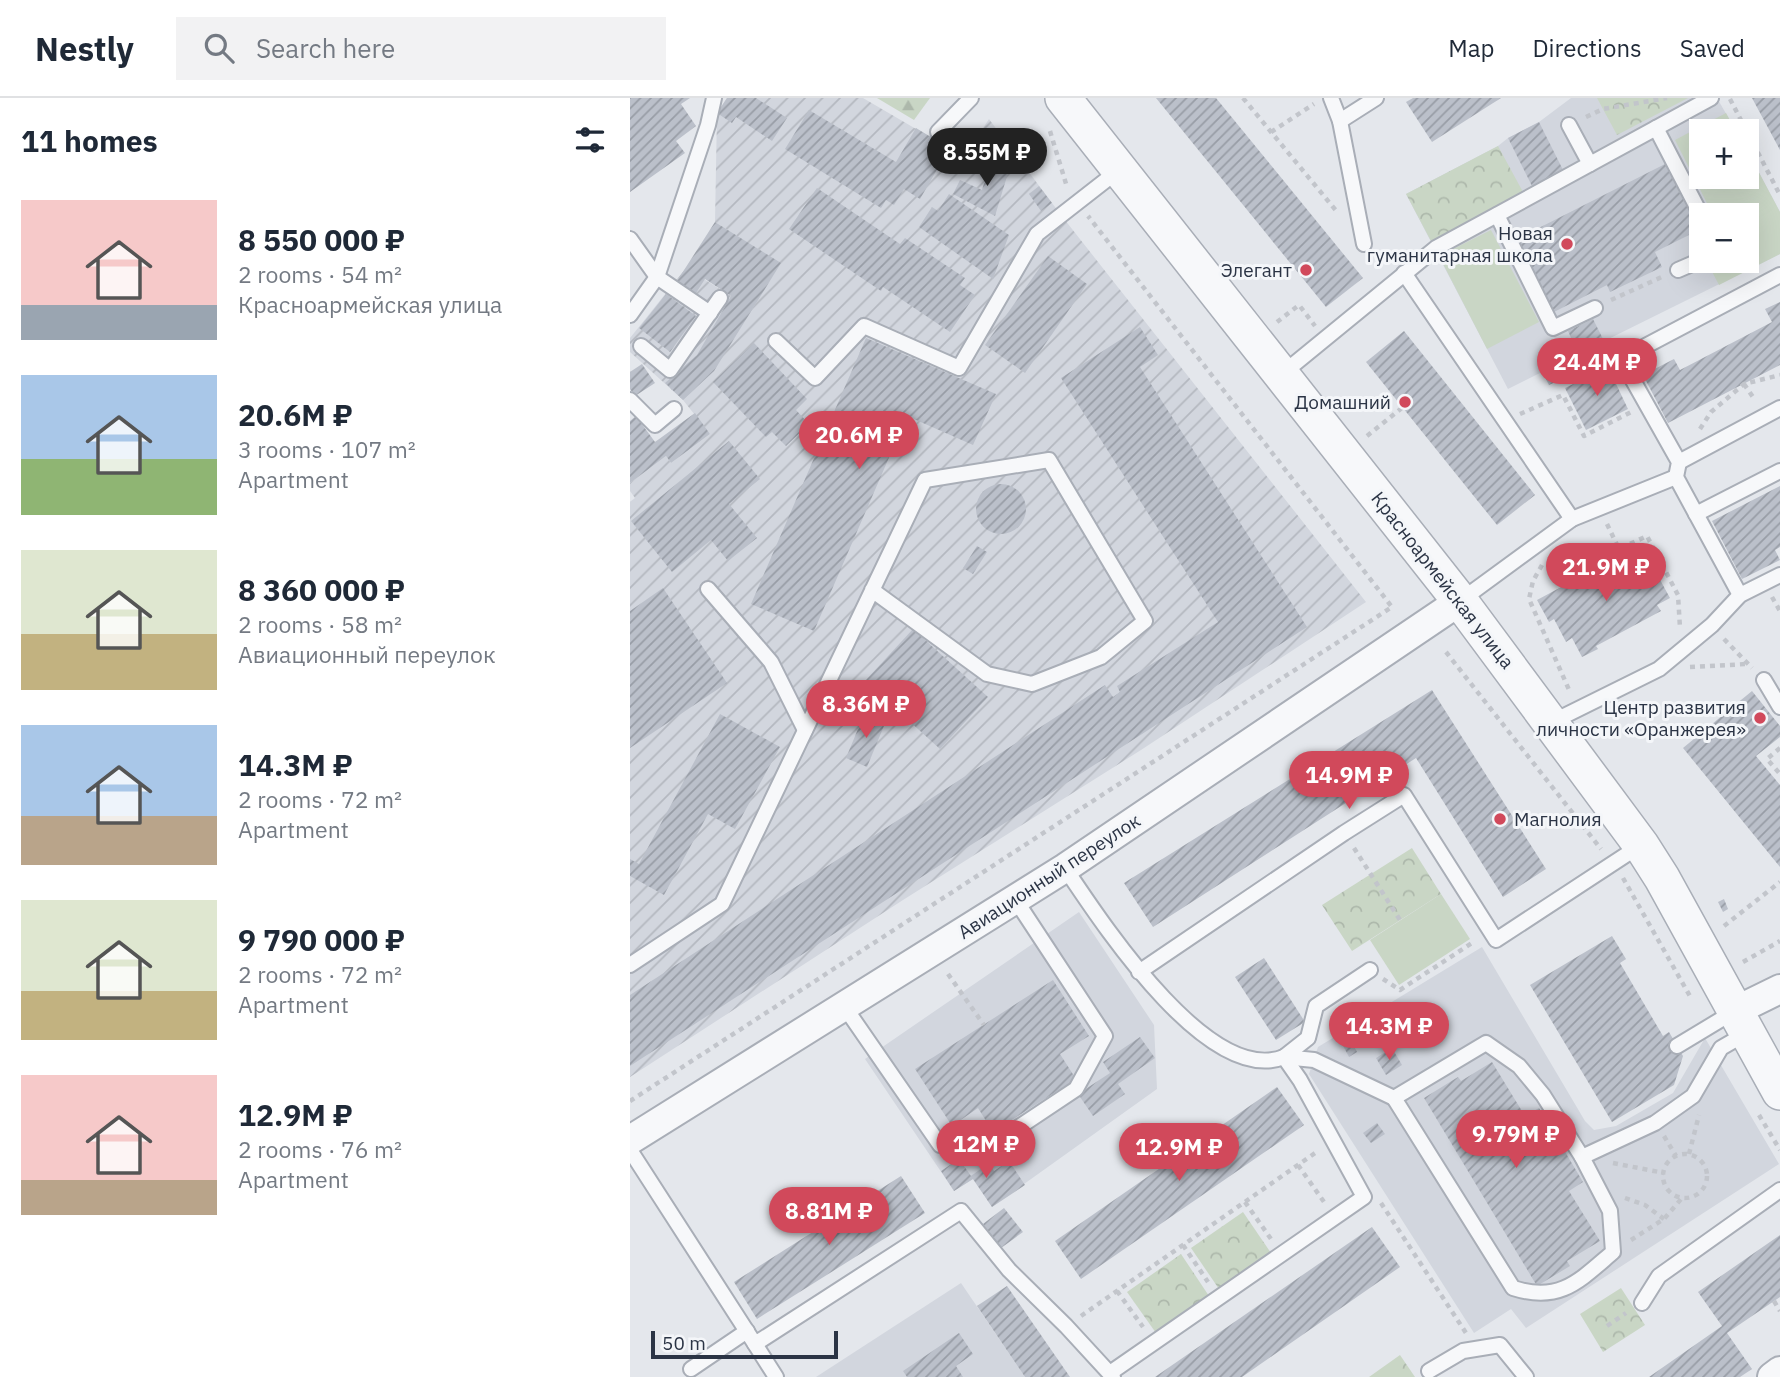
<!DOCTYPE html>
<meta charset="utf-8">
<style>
:root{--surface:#fff;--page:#f2f2f3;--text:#1f2937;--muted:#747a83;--line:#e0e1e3;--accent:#d1495b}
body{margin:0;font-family:"IBM Plex Sans",sans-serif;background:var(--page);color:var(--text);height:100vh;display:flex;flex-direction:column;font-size:26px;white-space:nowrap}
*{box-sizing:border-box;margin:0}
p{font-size:23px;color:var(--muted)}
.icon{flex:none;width:38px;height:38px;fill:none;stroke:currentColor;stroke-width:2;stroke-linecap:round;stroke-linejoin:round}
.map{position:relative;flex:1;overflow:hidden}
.drawer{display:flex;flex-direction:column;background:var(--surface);width:630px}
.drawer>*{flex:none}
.controls{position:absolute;left:1059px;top:21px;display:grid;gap:14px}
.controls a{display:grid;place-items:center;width:70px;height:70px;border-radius:0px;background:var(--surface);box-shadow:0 7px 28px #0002;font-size:35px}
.scale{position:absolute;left:21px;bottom:18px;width:187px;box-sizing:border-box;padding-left:7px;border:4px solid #2b3445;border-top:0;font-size:19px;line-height:24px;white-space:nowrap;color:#2b3445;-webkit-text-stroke:5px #f4f6f9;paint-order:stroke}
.price{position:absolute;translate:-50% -60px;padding:0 16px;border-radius:24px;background:var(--accent);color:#fff;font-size:23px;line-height:46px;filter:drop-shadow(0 2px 4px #0008)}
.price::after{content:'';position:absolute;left:50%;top:42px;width:21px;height:16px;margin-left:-10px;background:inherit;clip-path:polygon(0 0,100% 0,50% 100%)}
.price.active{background:#222;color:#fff}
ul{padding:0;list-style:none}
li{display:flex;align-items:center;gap:21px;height:175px;padding:0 21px}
li span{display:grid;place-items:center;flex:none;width:196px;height:140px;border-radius:0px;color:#555}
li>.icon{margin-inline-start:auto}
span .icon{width:84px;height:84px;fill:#fffc;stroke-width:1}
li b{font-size:30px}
h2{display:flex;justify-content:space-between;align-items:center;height:84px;padding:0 21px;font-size:30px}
header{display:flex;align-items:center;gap:42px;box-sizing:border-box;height:98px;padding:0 35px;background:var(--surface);border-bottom:2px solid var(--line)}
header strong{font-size:33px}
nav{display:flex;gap:38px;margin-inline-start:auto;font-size:24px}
.search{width:490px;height:63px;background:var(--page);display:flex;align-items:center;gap:18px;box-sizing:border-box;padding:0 24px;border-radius:0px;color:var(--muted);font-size:26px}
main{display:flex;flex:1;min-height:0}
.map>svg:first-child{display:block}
.built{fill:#d2d6de;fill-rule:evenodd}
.industrial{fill:url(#industrial-furrows)}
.forest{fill:url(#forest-firs)}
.park{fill:url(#park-crowns)}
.garden{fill:#c9d6c5}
.building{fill:url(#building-hatch)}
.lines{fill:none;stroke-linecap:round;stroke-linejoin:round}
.service-casing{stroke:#a9aeb7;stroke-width:18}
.minor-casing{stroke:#a9aeb7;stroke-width:32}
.tertiary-casing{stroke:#a9aeb7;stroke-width:38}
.path{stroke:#c2c5cb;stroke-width:4.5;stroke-dasharray:5 5;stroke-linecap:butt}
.service{stroke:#f7f8fa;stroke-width:14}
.minor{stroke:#f7f8fa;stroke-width:28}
.tertiary{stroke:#f7f8fa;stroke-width:35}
.poi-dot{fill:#d1495b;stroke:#f4f6f9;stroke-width:2.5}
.labels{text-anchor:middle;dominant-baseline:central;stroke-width:6;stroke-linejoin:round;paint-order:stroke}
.poi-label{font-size:19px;fill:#2b3445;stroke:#f4f6f9;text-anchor:end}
.street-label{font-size:19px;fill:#2b3445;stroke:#f4f6f9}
</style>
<header>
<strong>Nestly</strong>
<div class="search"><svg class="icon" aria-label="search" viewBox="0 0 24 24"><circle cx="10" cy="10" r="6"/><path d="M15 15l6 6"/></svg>Search here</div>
<nav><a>Map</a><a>Directions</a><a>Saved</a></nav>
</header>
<main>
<section class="drawer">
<h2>11 homes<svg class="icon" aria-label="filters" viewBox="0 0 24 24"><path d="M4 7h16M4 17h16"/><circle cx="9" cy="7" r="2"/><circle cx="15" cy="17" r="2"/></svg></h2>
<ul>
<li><span style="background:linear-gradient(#f6c9c9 75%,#9aa5b1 0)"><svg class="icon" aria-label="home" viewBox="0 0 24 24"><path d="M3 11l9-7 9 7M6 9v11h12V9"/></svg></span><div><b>8 550 000 ₽</b><p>2 rooms · 54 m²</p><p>Красноармейская улица</p></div></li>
<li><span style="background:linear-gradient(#a9c7e8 60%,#8fb573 0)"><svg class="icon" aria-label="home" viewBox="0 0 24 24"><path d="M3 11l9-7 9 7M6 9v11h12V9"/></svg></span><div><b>20.6M ₽</b><p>3 rooms · 107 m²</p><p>Apartment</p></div></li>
<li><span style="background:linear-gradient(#dfe7d0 60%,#c2b280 0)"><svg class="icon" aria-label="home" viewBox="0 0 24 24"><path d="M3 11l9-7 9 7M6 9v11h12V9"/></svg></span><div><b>8 360 000 ₽</b><p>2 rooms · 58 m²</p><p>Авиационный переулок</p></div></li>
<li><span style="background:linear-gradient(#a9c7e8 65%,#b9a48a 0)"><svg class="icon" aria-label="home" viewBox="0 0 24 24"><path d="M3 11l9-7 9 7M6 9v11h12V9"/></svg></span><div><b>14.3M ₽</b><p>2 rooms · 72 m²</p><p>Apartment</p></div></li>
<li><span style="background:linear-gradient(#dfe7d0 65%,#c2b280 0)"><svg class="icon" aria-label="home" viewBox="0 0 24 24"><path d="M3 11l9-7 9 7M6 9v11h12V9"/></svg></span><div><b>9 790 000 ₽</b><p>2 rooms · 72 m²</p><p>Apartment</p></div></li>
<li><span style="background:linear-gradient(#f6c9c9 75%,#b9a48a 0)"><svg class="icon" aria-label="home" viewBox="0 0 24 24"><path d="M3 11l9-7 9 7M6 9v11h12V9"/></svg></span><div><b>12.9M ₽</b><p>2 rooms · 76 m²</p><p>Apartment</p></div></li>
</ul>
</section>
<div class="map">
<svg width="1150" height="1279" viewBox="0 0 1150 1279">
<defs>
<pattern id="industrial-furrows" width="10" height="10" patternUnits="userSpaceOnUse" patternTransform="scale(1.75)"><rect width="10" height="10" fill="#d2d6de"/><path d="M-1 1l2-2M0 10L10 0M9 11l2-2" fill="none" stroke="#b4b8c0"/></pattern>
<pattern id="forest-firs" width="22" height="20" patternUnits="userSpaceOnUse" patternTransform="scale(1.75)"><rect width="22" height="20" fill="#c9d6c5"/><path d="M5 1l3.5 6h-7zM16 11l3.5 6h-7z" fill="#adb8ab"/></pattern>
<pattern id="park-crowns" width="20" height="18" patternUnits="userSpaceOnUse" patternTransform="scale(1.75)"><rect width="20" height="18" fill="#c9d6c5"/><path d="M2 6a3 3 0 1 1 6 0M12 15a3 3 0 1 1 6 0" fill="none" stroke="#adb8ab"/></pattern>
<pattern id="building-hatch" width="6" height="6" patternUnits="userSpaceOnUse" patternTransform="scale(1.75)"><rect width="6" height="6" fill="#bbc0ca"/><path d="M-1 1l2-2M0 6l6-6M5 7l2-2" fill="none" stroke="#989da6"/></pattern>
</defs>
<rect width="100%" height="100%" fill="#e4e7ec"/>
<g class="built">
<path d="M941,0H1087L1106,33H1071V79H1116L1117,52L1150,114V156L940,260L946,274L919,287L912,274L878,291L776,96L868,48L878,40L909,24ZM1071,117H1116V163H1071Z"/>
<polygon points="449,814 524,927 527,991 362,1109 343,1081 324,1093 235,961"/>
<polygon points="852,849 955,1023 964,1032 986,1028 1043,995 1075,940 1149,1066 896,1230 881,1211 844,1235 679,976 688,949"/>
<polygon points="331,1185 395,1279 186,1279"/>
</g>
<polygon class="industrial" points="97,0 233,0 334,59 359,21 431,117 736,504 511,652 273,802 0,979 0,404 5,400 0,393 0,385 36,358 41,365 80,336 53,302 0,254 0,240 56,170 122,211 150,165 85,124 87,15"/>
<polygon class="forest" points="247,0 300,0 284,22"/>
<g class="park">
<polygon points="967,0 1058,0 987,37"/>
<polygon points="868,48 893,94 801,143 776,96"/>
<polygon points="782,750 811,796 722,853 692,807"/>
<polygon points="613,1114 641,1155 589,1191 561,1150"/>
<polygon points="551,1156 579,1198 526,1235 497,1194"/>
<polygon points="991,1190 1015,1227 973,1254 950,1216"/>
<polygon points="770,1257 785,1279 739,1279"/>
</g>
<g class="garden">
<polygon points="1096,15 1106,33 1071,33 1071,79 1116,79 1117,52 1150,114 1150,156 1089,187 1077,164 1116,163 1116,117 1083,117 1045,42"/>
<polygon points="861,132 909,224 857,251 809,158"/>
<polygon points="811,796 840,841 769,887 740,842"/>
</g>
<g class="building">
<polygon points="0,0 60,0 51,6 66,28 46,43 55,55 0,94"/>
<polygon points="97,0 126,0 157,20 142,43 106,19 102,25 87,15"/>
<polygon points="526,0 586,0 733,180 696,209"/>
<polygon points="783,0 871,0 802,44 776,4"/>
<polygon points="1122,0 1150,0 1150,52"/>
<polygon points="179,12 266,64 286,30 319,50 316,56 325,62 317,75 308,70 290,101 274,91 264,107 256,102 251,110 155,51"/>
<polygon points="909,24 933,72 902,88 878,40"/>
<polygon points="362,59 381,65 365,118 323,96 330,82 352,92"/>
<polygon points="1035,66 1069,132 1025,154 1032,169 980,194 977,187 924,214 887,141"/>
<polygon points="409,88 422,105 411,113 399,96"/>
<polygon points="187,90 270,146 275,140 335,180 330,187 345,197 320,234 253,189 251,193 159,131"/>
<polygon points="319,96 379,137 363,181 289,129 302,109 308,113"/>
<polygon points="85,124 151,165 84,273 53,302 35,285 67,257 101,198 75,181 66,195 47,183"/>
<polygon points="418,158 457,186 395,275 355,247"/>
<polygon points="36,196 66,218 40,254 9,230"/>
<polygon points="1150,204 1150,267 1038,325 1013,277 1044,261 1050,272 1142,224 1135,211"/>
<polygon points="963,221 973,241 947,253 938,233"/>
<polygon points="510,229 528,257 510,269 677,529 0,968 0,897 475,587 483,599 490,594 487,588 588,524 431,280"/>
<polygon points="774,233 905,397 867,427 736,264"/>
<polygon points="236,240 366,296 343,347 277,318 184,533 121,506"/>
<polygon points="124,245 177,301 166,312 179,326 156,348 142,334 136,339 83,284"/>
<polygon points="935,250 946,274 919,287 907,262"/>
<polygon points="12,266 25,285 5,298 0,291 0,274"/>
<polygon points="978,269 998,311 956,332 935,290"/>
<polygon points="65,315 80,336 41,365 36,358 0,385 0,323 6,318 25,344"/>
<polygon points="99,343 130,381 99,406 127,440 98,463 81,442 42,474 1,423"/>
<circle cx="371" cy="411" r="25"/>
<polygon points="1150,388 1150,449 1145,452 1150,462 1112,481 1082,423"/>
<polygon points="347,448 357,454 343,476 333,470"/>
<polygon points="1006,453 1015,470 1022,467 1040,500 1027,507 1031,513 966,548 968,551 952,559 942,540 936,544 924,521 919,524 907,502 935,487 937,490"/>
<polygon points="33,490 97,585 0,650 0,513"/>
<polygon points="283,531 358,599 310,651 235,583"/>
<polygon points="802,592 916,771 873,799 786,660 523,829 494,785"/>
<polygon points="1122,593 1150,628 1150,639 1126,658 1150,687 1150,769 1053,650"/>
<polygon points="235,614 256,623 237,669 216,660"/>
<polygon points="90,616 150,649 105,731 78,716 34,797 0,778 0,761 9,766"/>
<polygon points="1094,801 1098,811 1093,814 1088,804"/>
<polygon points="982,838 996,861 990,865 1033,938 1039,934 1053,958 1044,987 982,1024 900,887"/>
<polygon points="634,860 675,924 646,942 605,879"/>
<polygon points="423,882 459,938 430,956 446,981 363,1034 348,1010 322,1028 285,971"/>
<polygon points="718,937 727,954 719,959 710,942"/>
<polygon points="510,939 525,960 488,986 495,996 463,1018 448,996 480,975 473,964"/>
<polygon points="762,950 772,967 756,977 746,960"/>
<polygon points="862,964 895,1018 909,1010 953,1084 939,1093 970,1143 937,1163 940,1168 907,1188 794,1000 828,979 831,983"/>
<polygon points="647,989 674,1027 451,1181 425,1143"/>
<polygon points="747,1025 755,1036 741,1045 733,1035"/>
<polygon points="329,1061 341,1078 359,1065 364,1073 379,1063 395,1087 362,1109 343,1081 324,1093 311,1073"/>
<polygon points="271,1078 295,1115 127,1221 104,1184"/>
<polygon points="374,1110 393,1134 371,1150 353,1126"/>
<polygon points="742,1129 770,1169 612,1279 525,1279"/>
<polygon points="1150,1137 1150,1199 1097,1235 1122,1271 1110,1279 1019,1279 1092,1228 1068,1194"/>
<polygon points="377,1188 440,1279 395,1279 347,1208"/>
<polygon points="329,1235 343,1256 326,1268 333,1279 277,1279 273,1273"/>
</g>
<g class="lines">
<defs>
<g id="service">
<polyline points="701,0 710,23 734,146"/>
<polyline points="710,23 746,0"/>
<polyline points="939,27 960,66"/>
<polyline points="1026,30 1071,117"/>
<polyline points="308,34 341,0"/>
<polyline points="867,117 923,230 965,210"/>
<polyline points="0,141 27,179 80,215"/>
<polyline points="1048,172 1071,162"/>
<polyline points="774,175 942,421"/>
<polyline points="0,217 27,179 78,27 84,0"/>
<polyline points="146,243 185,280 234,228 329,270 407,136 489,72"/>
<polyline points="11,248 40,272 90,200"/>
<polyline points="652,276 806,150 1081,0"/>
<polyline points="0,302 25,327 44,311"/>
<polyline points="1049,364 1150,310"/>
<polyline points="1066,416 1150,373"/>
<polyline points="78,491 141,564 175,632"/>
<polyline points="1110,497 1046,379 1049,364 991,261 1150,177"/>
<polyline points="830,503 942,421 1046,379"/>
<polyline points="1134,582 1150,609"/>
<polyline points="922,624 1029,571 1082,527 1110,497 1150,477"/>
<path d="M435,770C470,822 578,989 654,959L670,982L734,1099L480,1275"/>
<polyline points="0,867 92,806 295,382 419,362 515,523 471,559 402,586 357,576 242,492"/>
<polyline points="509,874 714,735 774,697 866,842 1011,747"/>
<polyline points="214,908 310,1047 368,1043 446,991 475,938 385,801"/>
<path d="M856,945L889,968L913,997L952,1059L980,1113L983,1154C949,1183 930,1205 883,1190L764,1000Z"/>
<polyline points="1047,948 1105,913"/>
<polyline points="654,959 678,940 686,908 740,872"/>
<polyline points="654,959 684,962 764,1000"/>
<polyline points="0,1052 125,1246 331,1113 379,1172 436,1228 483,1279"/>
<polyline points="952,1059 1025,1025 1063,998 1091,950 1117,935"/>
<polyline points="1012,1205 1029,1178 1150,1092"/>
<polyline points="125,1246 146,1279"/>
<polyline points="61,1271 117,1233"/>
<polyline points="799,1273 833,1253 870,1247 896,1279"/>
</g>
<g id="minor">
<polyline points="1105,913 1150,891"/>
<polyline points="0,1042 435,770 830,503"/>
<polyline points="1142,1279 1150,1273"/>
</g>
<polyline id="tertiary" points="433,0 830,503 1011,747 1032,780 1150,994"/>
</defs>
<use href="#service" class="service-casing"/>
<use href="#minor" class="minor-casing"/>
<use href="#tertiary" class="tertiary-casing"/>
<g class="path">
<polyline points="613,0 708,115"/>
<polyline points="1100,1 1150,97"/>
<polyline points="956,19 973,11 1037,0"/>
<polyline points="420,33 437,89"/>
<polyline points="641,34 684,6"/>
<polyline points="981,202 1034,178"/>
<polyline points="647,224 669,207 685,228"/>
<polyline points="1114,286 1125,302"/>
<polyline points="890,316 933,297 954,338 1001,314"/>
<polyline points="1070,331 1081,314 1114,286 1150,277"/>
<polyline points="737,338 773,309"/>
<polyline points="977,426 989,451 1017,438 1048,497 1050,530"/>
<polyline points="912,467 903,483 899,501 940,594"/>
<polyline points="1142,499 1150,513"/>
<polyline points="1094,541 1122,570"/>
<polyline points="816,554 971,751"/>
<polyline points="1060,569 1117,566"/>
<polyline points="1150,650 1137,661 1150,676"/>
<polyline points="724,750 770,822"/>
<polyline points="993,780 1061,900"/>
<polyline points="1094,828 1150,784"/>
<polyline points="1113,864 1150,843"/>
<polyline points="318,876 354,927"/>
<polyline points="753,881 770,892 845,843"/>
<polyline points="0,1003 762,509 458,118"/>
<polyline points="1129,1017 1150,1052"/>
<polyline points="1034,1038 1046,1058"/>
<polyline points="1059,1056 1069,1017"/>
<circle cx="1055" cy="1078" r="22"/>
<polyline points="983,1065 1034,1075"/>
<polyline points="668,1067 694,1104"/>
<polyline points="995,1100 1015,1107 1034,1121"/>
<polyline points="615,1104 641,1141"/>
<polyline points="751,1105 836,1235"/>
<polyline points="1001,1142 1034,1121 1052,1100"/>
<polyline points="553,1147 578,1184"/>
<polyline points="487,1193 513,1229"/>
<polyline points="1144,1203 1150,1213"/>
<polyline points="451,1218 688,1053"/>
<polyline points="977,1228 996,1215"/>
</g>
<use href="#service" class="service"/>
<use href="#minor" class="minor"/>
<use href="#tertiary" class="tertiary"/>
</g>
<g class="poi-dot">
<circle cx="937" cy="146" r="7"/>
<circle cx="676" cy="172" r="7"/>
<circle cx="775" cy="304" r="7"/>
<circle cx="1130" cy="620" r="7"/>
<circle cx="870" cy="721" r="7"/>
</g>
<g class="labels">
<g class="poi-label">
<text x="923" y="135">Новая<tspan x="923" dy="22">гуманитарная школа</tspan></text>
<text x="662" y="172">Элегант</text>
<text x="761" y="304">Домашний</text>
<text x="1116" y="609">Центр развития<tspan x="1116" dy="22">личности «Оранжерея»</tspan></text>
<text x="884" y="721" text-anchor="start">Магнолия</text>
</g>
<g class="street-label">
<text transform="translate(813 482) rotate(52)">Красноармейская улица</text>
<text transform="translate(419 778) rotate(-33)">Авиационный переулок</text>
</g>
</g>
</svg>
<div class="controls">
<a>+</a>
<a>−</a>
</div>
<div class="scale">50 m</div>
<b class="price active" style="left:357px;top:90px">8.55M ₽</b>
<b class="price" style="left:967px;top:300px">24.4M ₽</b>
<b class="price" style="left:229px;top:373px">20.6M ₽</b>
<b class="price" style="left:976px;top:505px">21.9M ₽</b>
<b class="price" style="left:236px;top:642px">8.36M ₽</b>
<b class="price" style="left:719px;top:713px">14.9M ₽</b>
<b class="price" style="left:759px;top:964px">14.3M ₽</b>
<b class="price" style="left:886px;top:1072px">9.79M ₽</b>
<b class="price" style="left:356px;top:1082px">12M ₽</b>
<b class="price" style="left:549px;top:1085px">12.9M ₽</b>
<b class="price" style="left:199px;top:1149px">8.81M ₽</b>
</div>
</main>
